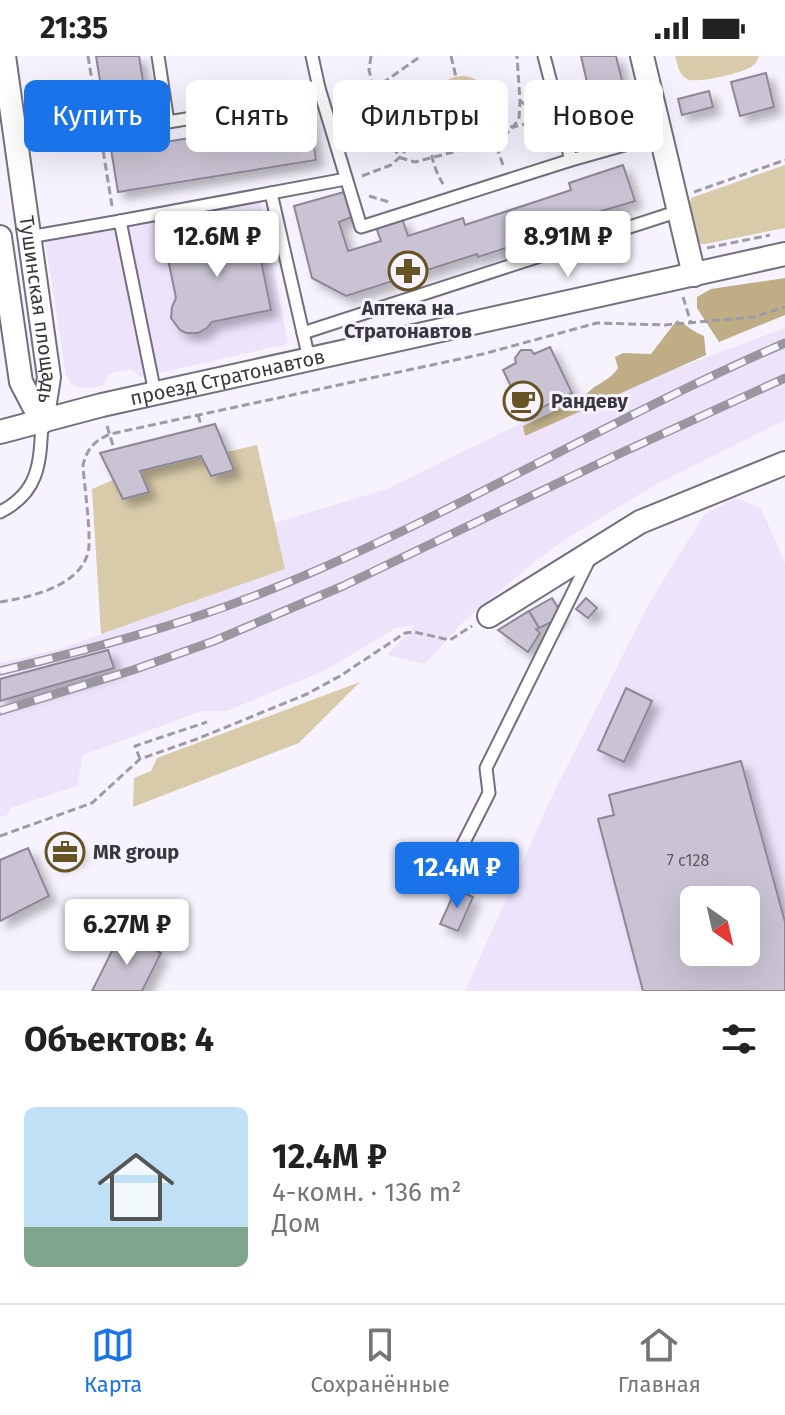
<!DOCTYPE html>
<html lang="ru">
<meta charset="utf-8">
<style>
:root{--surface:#fff;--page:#f2f2f2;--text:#222;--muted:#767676;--line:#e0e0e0;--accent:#1a73e8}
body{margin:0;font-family:"Fira Sans",sans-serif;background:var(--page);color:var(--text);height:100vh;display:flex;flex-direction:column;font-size:30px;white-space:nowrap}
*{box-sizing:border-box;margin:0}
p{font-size:26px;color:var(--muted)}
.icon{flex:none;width:44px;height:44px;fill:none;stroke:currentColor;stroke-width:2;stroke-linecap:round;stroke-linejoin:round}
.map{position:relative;height:935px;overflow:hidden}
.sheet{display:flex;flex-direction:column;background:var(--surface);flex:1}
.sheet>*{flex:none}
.guide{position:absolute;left:24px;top:24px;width:738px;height:72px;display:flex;gap:16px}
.needle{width:52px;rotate:146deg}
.controls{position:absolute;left:680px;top:830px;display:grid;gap:16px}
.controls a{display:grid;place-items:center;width:80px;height:80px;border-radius:12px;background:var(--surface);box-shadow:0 8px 32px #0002;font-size:40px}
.price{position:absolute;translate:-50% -68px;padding:0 18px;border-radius:8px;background:#fff;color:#222;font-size:26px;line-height:52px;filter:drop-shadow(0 2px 4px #0008)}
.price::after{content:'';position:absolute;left:50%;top:48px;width:24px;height:18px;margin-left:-12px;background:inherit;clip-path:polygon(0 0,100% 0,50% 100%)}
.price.active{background:var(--accent);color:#fff}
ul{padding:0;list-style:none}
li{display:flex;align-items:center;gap:24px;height:200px;padding:0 24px}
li+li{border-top:2px solid var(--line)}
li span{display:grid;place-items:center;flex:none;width:224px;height:160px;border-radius:12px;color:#555}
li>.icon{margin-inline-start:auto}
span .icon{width:96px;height:96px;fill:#fffc;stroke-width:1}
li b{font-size:34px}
h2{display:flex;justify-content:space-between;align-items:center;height:96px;padding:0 24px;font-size:34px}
.pill{padding:0 28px;border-radius:12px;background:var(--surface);box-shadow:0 8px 32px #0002;font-size:28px;line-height:72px}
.pill.active{background:var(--accent);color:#fff}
.status{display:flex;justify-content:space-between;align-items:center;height:56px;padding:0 40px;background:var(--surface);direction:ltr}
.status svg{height:22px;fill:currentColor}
.menu{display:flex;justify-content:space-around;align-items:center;height:112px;border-top:2px solid var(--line);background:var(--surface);font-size:22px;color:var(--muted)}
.menu a{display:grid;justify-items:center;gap:4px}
.menu .active{color:var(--accent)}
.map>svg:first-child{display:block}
.built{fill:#ede4fc;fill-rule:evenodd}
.green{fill:#d8cbaa}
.forest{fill:#bead85}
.building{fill:#c9c3d3;stroke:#8d8797;stroke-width:2;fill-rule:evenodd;filter:url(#shadow)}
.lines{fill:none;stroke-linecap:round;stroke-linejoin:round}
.service-casing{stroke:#746e7d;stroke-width:15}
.minor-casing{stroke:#746e7d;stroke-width:26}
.path{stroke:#9e9ba4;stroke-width:3;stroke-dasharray:8 4;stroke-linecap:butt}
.service{stroke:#fff;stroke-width:11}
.minor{stroke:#fff;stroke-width:22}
.rail-casing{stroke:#99969f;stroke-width:9}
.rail{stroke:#f7f3fe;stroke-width:6;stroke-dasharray:18;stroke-linecap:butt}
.labels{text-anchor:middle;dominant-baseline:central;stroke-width:6;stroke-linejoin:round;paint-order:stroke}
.number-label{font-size:16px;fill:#5d5a62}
.poi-label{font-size:20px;font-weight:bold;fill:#39373d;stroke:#f7f3fe;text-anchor:start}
.street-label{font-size:20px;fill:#39373d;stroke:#f7f3fe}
</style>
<div class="status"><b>21:35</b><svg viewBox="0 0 49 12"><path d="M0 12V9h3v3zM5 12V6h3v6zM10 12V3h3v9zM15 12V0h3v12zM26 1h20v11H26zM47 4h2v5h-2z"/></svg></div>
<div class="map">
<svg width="785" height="935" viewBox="0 0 785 935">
<defs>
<filter id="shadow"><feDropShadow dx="7" dy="7" stdDeviation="4" flood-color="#0004"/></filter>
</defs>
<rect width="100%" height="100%" fill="#f7f3fe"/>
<g class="built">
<polygon points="258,133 288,288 140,321 131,313 109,318 104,329 89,332 78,331 71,327 66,319 43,171"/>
<polygon points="785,272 785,364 655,429 568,482 537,504 466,563 425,608 387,599 416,569 396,572 324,615 227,655 202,655 83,699 77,730 11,752 7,759 0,761 0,607 59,593 285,513 274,467 387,433 580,338 659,319"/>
<path d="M735,442L761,452L785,507V935H465L553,738L648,549L704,459ZM694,844H746V896H694Z"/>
</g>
<g class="green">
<path d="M675,0H759C756,7 757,6 751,11C742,17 697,28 687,23C678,18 678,9 675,0Z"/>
<circle cx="462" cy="49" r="29"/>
<path d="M785,109V172L705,188H701C692,179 688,156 691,142Z"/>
<polygon points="257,389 285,513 101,578 92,433 113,424 123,442 148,436 140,415 201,400 211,420 233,414 226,396"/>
<polygon points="360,626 299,687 133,751 134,722 151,715 157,702"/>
</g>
<g class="forest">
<polygon points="785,222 785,259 719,286 697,252 697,241 711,233"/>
<path d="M677,264C687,269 693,276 704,280L706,299L525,380L523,370L585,340C596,326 608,327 618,312L615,301L623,297L651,298Z"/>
</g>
<g class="building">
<polygon points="96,0 139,0 153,88 268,69 265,51 307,44 316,104 118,136"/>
<polygon points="581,0 616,0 630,57 596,65"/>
<polygon points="766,17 774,51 740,60 731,26"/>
<polygon points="709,35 713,51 682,59 678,43"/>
<polygon points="623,109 635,145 582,161 583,167 478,201 477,198 346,240 312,222 294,150 344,136 352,161 339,166 348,195 381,185 376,171 402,162 408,180 463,162 465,169 571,134 569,127"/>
<polygon points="254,170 271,254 212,266 207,272 198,277 186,277 180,274 171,262 172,251 176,242 165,188"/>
<polygon points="550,291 572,337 525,360 503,314 516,307 515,302 521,294 531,294 534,298"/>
<polygon points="215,368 234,414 211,420 201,400 140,415 149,436 123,443 100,397"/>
<polygon points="552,542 560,555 556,564 539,572 529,555"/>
<polygon points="586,542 597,552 588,562 576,553"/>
<polygon points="529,555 539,572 536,573 540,577 528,596 498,574"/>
<polygon points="108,594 114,612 0,645 0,623"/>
<polygon points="626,632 652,645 624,706 598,694"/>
<path d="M741,705L785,866V935H643L598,763L614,759L609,739ZM694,844H746V896H694Z"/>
<polygon points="74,784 79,799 56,808 50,794"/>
<polygon points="28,792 49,840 0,865 0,804"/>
<polygon points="456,833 473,841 458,875 440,868"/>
<polygon points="121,877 161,897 142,935 92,935"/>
</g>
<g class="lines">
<defs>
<g id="service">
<polyline points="158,0 168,66 241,54 265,41 319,32"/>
<polyline points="312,0 319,32 361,171 571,104 660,79"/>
<polyline points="544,0 571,104"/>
<polyline points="271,137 309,303"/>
<polyline points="120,165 155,337"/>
<polyline points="29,181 115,166 346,123"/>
<polyline points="303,277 679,155"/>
<path d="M0,456C40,436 40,406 42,366"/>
<polyline points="458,798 489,737 486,712 590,502"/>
</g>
<g id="minor">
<path id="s1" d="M4,0L49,321L42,366"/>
<polyline points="642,0 694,219"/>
<polyline points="0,181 21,326 42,366"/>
<path id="s2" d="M0,376L102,349L785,198"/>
<polyline points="489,560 640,466 785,407"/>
</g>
</defs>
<use href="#service" class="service-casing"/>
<use href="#minor" class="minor-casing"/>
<g class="path">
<polyline points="88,0 112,150"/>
<polyline points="371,0 369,14 385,82 401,102 415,106 492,86 505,79 513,71 519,63 520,45 517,0"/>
<polyline points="451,0 456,21"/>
<polyline points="520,45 544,61"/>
<polyline points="343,55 421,0"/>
<path d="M431,63C430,90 429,104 443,128"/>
<polyline points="37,64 97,55"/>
<polyline points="503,109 487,64 513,71 545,63"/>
<polyline points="362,120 391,109 400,101 435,58"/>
<polyline points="694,136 785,104"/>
<polyline points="369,140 389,146"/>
<polyline points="707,192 770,179"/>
<polyline points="683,241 691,267"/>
<polyline points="198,359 202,372"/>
<polyline points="107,370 114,393"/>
<path d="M0,546C31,541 78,531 88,497C92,482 84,428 83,409C87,393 94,385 110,378L483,298L597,267L665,269L754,261L785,251"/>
<polyline points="140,703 135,690 207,666"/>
<polyline points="0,780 92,747 140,703 197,683 307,638 340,620 405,577 414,576 450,584 472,570"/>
</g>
<use href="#service" class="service"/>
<use href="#minor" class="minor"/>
<defs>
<g id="rail">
<path d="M0,615C92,593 185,568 272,533C448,462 611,362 785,287"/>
<polyline points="0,655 133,614 214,585 282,556 343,530 623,396 785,322"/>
</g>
</defs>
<use href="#rail" class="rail-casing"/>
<use href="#rail" class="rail"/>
</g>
<defs>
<symbol id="pharmacy-ring" viewBox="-11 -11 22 22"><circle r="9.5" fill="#f7f3fe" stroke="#675423" stroke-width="1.5"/><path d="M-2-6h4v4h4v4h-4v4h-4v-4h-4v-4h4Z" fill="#675423"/></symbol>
<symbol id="cafe-ring" viewBox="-11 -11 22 22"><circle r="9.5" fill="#f7f3fe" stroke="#675423" stroke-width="1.5"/><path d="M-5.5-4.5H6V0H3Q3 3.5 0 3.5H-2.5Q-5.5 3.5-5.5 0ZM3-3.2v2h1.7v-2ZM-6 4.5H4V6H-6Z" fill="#675423"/></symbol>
<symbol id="office-ring" viewBox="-11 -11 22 22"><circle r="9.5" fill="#f7f3fe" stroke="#675423" stroke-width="1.5"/><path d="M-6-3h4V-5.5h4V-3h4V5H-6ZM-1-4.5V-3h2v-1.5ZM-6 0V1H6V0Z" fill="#675423"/></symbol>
</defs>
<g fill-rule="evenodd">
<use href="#pharmacy-ring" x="386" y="193" width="44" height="44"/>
<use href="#cafe-ring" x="501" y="323" width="44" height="44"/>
<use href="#office-ring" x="43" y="774" width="44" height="44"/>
</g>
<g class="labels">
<g class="number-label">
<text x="688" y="804">7 с128</text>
</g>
<g class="poi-label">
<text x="408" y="252" text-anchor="middle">Аптека на<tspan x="408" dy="23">Стратонавтов</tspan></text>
<text x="551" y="345">Рандеву</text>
<text x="93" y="796">MR group</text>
</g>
<g class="street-label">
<text stroke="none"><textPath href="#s1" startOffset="256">Тушинская площадь</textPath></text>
<text stroke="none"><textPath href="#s2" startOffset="234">проезд Стратонавтов</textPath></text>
</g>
</g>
</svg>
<div class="controls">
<a><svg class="needle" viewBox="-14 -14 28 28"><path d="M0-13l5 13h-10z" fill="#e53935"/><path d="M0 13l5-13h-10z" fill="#767676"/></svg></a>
</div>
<b class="price" style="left:217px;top:223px">12.6M ₽</b>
<b class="price" style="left:568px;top:223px">8.91M ₽</b>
<b class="price active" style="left:457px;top:854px">12.4M ₽</b>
<b class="price" style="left:127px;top:911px">6.27M ₽</b>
<div class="guide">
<a class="pill active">Купить</a>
<a class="pill">Снять</a>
<a class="pill">Фильтры</a>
<a class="pill">Новое</a>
</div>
</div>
<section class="sheet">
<h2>Объектов: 4<svg class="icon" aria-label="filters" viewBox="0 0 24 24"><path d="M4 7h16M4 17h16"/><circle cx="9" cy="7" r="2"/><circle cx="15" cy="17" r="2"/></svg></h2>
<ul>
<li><span style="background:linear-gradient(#bfe0f5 75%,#7fa58c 0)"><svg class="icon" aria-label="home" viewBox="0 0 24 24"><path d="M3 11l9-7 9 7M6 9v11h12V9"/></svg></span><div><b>12.4M ₽</b><p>4-комн. · 136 m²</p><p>Дом</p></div></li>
</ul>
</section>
<nav class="menu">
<a class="active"><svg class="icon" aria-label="map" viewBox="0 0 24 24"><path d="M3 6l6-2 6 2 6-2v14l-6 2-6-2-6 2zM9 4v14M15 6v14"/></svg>Карта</a>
<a><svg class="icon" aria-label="saved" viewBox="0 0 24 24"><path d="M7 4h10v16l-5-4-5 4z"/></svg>Сохранённые</a>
<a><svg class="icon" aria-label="home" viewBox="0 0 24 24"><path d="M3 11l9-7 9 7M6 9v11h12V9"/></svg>Главная</a>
</nav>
